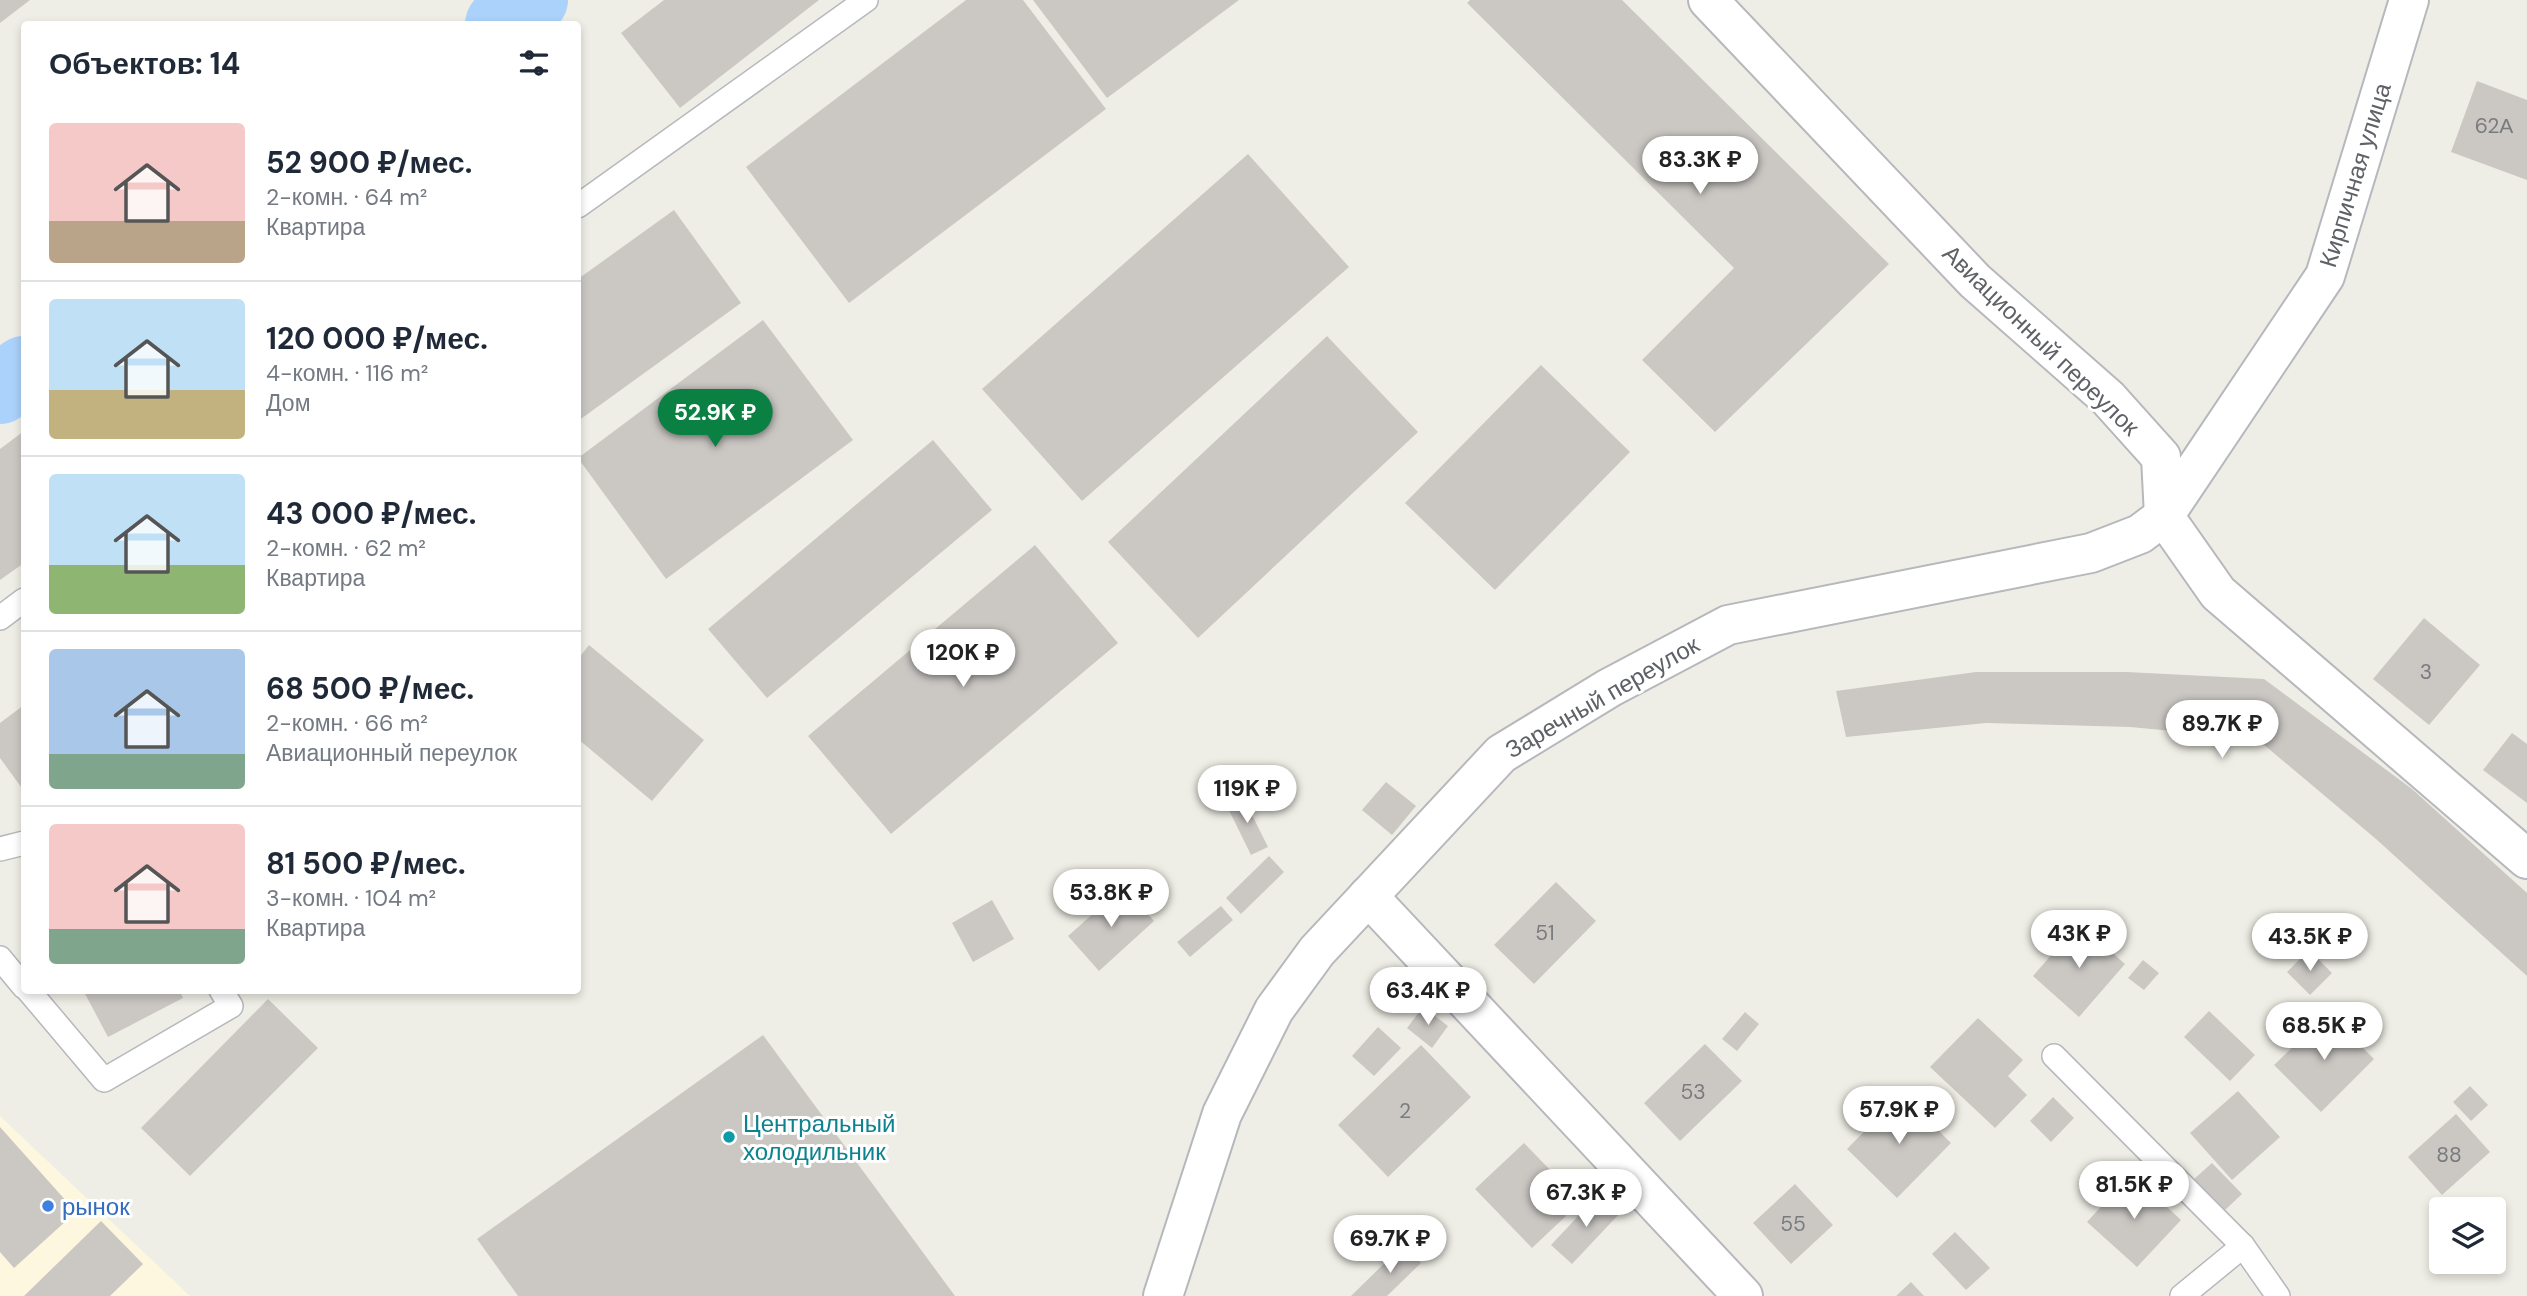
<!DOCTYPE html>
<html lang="ru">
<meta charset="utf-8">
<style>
:root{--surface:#fff;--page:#f6f6f7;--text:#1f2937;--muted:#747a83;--line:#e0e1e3;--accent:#0b8043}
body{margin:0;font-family:"DM Sans",sans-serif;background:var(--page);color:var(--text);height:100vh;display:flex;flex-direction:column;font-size:26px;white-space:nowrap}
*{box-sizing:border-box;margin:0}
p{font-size:23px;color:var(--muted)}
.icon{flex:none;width:38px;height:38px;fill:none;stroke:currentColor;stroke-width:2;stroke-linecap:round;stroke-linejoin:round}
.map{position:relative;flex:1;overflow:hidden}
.sheet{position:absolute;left:21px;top:21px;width:560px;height:973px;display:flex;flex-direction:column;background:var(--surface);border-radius:7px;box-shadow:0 4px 10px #0003}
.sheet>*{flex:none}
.controls{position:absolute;left:2429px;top:1197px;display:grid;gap:14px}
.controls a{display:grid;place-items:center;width:77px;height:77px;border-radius:7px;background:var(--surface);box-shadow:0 4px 10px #0003;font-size:35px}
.price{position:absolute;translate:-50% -60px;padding:0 16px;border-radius:24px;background:#fff;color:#222;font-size:23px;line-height:46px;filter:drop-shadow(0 2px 4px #0008)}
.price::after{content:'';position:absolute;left:50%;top:42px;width:21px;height:16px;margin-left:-10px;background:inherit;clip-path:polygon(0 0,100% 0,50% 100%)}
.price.on{background:var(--accent);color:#fff}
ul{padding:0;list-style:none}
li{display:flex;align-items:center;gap:21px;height:175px;padding:0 28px}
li+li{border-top:2px solid var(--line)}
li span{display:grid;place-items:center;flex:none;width:196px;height:140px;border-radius:7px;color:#555}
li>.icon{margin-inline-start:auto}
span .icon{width:84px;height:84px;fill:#fffc;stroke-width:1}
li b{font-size:30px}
h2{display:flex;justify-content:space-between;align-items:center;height:84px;padding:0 28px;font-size:30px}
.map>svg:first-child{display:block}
.commercial{fill:#fcf7de}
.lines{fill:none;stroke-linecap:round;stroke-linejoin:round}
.river{stroke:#abd2fb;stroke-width:70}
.building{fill:#cbc8c4}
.lane-casing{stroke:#b6b8bc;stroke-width:26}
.street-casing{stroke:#b6b8bc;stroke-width:42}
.secondary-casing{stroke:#b5b8bd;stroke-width:42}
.lane{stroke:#fff;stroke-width:23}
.street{stroke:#fff;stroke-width:38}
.secondary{stroke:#fff;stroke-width:38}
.culture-dot{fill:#0f9aa8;stroke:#fff;stroke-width:2.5}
.shop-dot{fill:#3f7fe0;stroke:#fff;stroke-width:2.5}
.labels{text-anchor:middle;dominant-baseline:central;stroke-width:6;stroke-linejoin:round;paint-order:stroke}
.number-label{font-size:21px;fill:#797b7e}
.street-label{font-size:24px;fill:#5e6166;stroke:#fff}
.culture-label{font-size:24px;fill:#0d838f;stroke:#fff;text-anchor:start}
.shop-label{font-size:24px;fill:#366cbe;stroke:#fff;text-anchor:start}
</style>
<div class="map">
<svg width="2527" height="1296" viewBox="0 0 2527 1296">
<rect width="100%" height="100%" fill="#efeee6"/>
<polygon class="commercial" points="0,1116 190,1296 0,1296"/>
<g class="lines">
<g class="river">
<polyline points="500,24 533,0"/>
<polyline points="0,389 24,371"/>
</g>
</g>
<g class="building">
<polygon points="0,0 30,0 0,23"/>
<polygon points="664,0 819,0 680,108 621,33"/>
<polygon points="966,0 1023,0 1106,109 849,303 746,167"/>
<polygon points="1033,0 1239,0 1107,98"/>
<polygon points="1470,0 1622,0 1889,264 1715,432 1642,360 1734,268 1467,3"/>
<polygon points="2477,81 2527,100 2527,180 2451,152"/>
<polygon points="1248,154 1349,267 1082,501 982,389"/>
<polygon points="674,210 741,303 578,421 578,279"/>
<polygon points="763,320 853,440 666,579 578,458"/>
<polygon points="1327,336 1418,432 1198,638 1108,542"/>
<polygon points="1541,365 1630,452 1495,590 1405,503"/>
<polygon points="24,431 24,563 0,580 0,449"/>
<polygon points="933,440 992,510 767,698 708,629"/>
<polygon points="1035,545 1118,643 891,834 808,736"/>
<polygon points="2424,618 2480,665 2429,725 2373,679"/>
<polygon points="589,645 704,740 652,801 578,739 578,659"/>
<polygon points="1976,672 2127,672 2264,679 2412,789 2527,893 2527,976 2376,839 2257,739 2130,727 1986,723 1846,737 1836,691"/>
<polygon points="24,705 24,791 0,758 0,723"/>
<polygon points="2512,733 2527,744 2527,803 2483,770"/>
<polygon points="1386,782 1416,806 1392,835 1362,810"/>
<polygon points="1242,795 1268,847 1251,855 1226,804"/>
<polygon points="1269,856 1284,872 1241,914 1226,898"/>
<polygon points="1556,882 1596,921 1534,984 1494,945"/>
<polygon points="1123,887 1154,921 1099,971 1068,936"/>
<polygon points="992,900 1014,939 973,962 952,923"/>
<polygon points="1221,906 1233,920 1190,957 1177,942"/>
<polygon points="2079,923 2125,964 2079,1017 2033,976"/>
<polygon points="2309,950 2332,973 2310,995 2287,972"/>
<polygon points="2143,960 2159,973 2144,990 2128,978"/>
<polygon points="83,990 179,990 183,998 108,1037"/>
<polygon points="268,999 318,1048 190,1176 141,1128"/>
<polygon points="1423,1007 1448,1026 1432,1048 1407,1028"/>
<polygon points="2209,1011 2255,1055 2230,1081 2184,1037"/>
<polygon points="1745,1012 1759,1024 1737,1051 1722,1039"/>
<polygon points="2328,1013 2374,1059 2321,1112 2274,1065"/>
<polygon points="1978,1018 2023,1060 2008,1076 2027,1095 1995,1128 1930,1067"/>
<polygon points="1378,1027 1401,1048 1374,1076 1352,1056"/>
<polygon points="763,1035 955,1296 518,1296 477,1239"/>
<polygon points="1705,1044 1742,1081 1680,1141 1644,1103"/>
<polygon points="1421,1045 1471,1097 1388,1177 1338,1125"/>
<polygon points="2470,1086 2488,1105 2471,1121 2453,1102"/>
<polygon points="2238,1091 2280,1137 2232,1180 2190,1133"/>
<polygon points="1901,1094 1951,1143 1897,1198 1847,1149"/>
<polygon points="2053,1097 2074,1118 2051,1142 2030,1121"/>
<polygon points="2456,1114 2490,1152 2442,1195 2408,1157"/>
<polygon points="0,1127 76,1212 14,1268 0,1252"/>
<polygon points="1524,1143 1558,1178 1543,1192 1566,1216 1532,1248 1475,1189"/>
<polygon points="2212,1163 2242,1194 2224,1211 2194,1179"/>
<polygon points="2131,1174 2181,1220 2137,1267 2087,1222"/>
<polygon points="1795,1184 1833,1225 1791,1264 1753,1223"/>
<polygon points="1599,1194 1620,1213 1572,1264 1551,1245"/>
<polygon points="101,1221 143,1264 110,1296 24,1296"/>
<polygon points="1955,1232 1990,1268 1966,1290 1932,1254"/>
<polygon points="1403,1245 1421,1263 1387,1296 1351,1296"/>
<polygon points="1911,1282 1924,1296 1896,1296"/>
</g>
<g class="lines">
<defs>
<g id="lane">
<polyline points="578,206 866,0"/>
<polyline points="0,618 24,600"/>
<polyline points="0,849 24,843"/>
<polyline points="0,958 24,987"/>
<polyline points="28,990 104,1080 231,1006 221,990"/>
<polyline points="2054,1056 2243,1246 2278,1296"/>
<polyline points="2182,1296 2243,1246"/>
</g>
<g id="street">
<polyline points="1708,0 1975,281 2108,398 2161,457 2164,516 2218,593 2527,859"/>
<polyline points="1368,896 1743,1296"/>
<polyline points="1163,1296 1222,1114 1274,1010 1317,951 1501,754 1609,688 1728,625 2091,553 2140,534 2164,516"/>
</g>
<polyline id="secondary" points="2164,516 2325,276 2409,0"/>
</defs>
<use href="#lane" class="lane-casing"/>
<use href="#street" class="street-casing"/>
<use href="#secondary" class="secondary-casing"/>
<use href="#lane" class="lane"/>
<use href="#street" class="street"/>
<use href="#secondary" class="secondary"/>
</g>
<circle class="culture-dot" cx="729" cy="1137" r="7"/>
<circle class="shop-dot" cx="48" cy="1206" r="7"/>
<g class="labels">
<g class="number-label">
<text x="2494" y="126">62А</text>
<text x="2426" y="672">3</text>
<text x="1545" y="933">51</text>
<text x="1693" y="1092">53</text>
<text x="1405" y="1111">2</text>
<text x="2449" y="1155">88</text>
<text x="1793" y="1224">55</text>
</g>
<g class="street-label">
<text transform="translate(2355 175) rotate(-73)">Кирпичная улица</text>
<text transform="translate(2041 340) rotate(44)">Авиационный переулок</text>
<text transform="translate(1602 697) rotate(-30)">Заречный переулок</text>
</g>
<g class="culture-label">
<text x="743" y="1123">Центральный<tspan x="743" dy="28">холодильник</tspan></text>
</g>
<g class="shop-label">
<text x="62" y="1206">рынок</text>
</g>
</g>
</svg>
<div class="controls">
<a><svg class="icon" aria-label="layers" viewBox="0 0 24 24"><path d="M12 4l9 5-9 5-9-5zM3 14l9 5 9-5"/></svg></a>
</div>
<b class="price" style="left:1700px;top:196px">83.3K ₽</b>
<b class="price on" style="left:715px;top:449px">52.9K ₽</b>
<b class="price" style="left:963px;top:689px">120K ₽</b>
<b class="price" style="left:2222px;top:760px">89.7K ₽</b>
<b class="price" style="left:1247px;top:825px">119K ₽</b>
<b class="price" style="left:1111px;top:929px">53.8K ₽</b>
<b class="price" style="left:2079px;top:970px">43K ₽</b>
<b class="price" style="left:2310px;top:973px">43.5K ₽</b>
<b class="price" style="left:1428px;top:1027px">63.4K ₽</b>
<b class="price" style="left:2324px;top:1062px">68.5K ₽</b>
<b class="price" style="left:1899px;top:1146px">57.9K ₽</b>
<b class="price" style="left:2134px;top:1221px">81.5K ₽</b>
<b class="price" style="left:1586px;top:1229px">67.3K ₽</b>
<b class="price" style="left:1390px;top:1275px">69.7K ₽</b>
<section class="sheet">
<h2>Объектов: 14<svg class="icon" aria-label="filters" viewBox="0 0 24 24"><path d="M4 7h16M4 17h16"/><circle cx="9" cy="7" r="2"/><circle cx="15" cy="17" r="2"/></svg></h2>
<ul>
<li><span style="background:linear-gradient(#f6c9c9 70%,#b9a48a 0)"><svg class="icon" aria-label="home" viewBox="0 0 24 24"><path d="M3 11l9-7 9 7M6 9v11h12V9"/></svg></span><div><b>52 900 ₽/мес.</b><p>2-комн. · 64 m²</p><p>Квартира</p></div></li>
<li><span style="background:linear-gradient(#bfe0f5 65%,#c2b280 0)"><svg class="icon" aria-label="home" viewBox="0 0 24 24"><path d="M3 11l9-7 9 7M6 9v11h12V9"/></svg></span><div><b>120 000 ₽/мес.</b><p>4-комн. · 116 m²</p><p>Дом</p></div></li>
<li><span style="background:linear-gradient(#bfe0f5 65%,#8fb573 0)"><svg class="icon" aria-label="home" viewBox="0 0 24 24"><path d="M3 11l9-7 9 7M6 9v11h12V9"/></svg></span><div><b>43 000 ₽/мес.</b><p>2-комн. · 62 m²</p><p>Квартира</p></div></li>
<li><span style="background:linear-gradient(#a9c7e8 75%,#7fa58c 0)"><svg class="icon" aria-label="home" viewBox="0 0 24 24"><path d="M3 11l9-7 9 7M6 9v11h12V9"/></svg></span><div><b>68 500 ₽/мес.</b><p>2-комн. · 66 m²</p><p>Авиационный переулок</p></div></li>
<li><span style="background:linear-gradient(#f6c9c9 75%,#7fa58c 0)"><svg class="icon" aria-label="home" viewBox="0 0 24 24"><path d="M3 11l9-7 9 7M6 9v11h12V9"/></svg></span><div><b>81 500 ₽/мес.</b><p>3-комн. · 104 m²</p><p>Квартира</p></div></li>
</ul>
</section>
</div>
